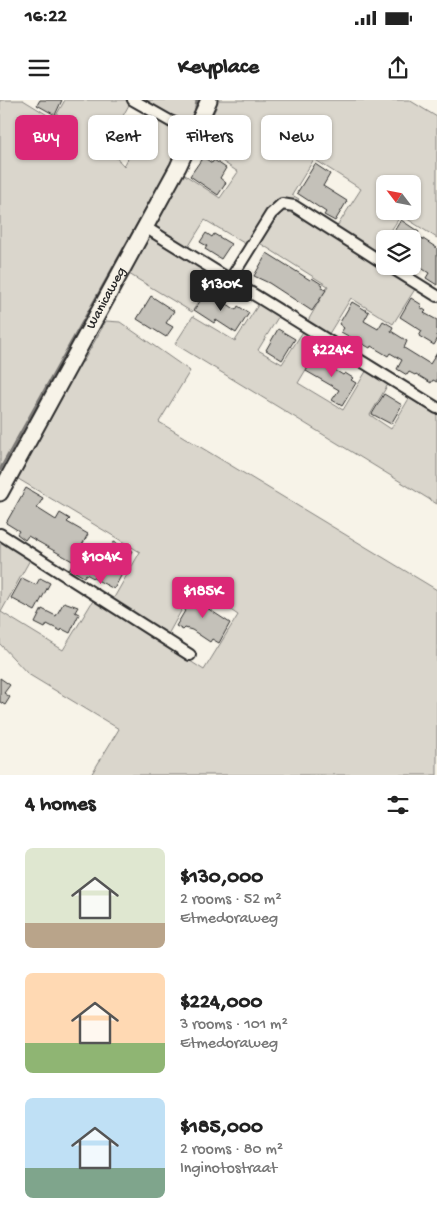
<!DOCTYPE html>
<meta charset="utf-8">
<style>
:root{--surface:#fff;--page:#f2f2f2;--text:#222;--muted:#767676;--accent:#db2777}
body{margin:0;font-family:"Gochi Hand",sans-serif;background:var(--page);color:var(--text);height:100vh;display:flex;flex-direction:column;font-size:19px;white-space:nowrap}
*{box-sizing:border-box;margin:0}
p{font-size:16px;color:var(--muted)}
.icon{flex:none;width:28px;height:28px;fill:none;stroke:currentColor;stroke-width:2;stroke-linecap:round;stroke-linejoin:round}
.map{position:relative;height:675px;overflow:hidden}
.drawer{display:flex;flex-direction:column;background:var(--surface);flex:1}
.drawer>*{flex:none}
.guide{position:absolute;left:15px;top:15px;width:408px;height:45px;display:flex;gap:10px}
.needle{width:32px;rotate:302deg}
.fabs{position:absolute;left:376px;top:75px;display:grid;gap:10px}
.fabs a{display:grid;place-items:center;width:45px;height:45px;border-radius:8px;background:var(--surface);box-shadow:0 1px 4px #0004;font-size:25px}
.price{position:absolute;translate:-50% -42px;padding:0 11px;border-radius:5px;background:var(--accent);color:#fff;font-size:16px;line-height:32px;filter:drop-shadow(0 1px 2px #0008)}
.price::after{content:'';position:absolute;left:50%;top:30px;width:15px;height:11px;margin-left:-8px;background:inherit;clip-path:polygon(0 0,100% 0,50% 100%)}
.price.current{background:#222;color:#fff}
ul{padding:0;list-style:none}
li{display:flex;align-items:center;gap:15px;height:125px;padding:0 25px}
li span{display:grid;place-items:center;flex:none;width:140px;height:100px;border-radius:8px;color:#555}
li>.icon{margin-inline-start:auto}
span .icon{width:60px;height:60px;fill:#fffc;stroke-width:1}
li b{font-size:21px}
h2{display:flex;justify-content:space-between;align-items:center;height:60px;padding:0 25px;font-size:21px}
.tag{padding:0 18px;border-radius:8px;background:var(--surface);box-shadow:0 1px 4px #0004;font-size:18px;line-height:45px}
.tag.current{background:var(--accent);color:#fff}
.status{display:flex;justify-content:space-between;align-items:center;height:35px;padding:0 25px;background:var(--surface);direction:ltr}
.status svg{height:14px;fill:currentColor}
header{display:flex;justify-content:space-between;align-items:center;height:65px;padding:0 25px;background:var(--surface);font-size:22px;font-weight:700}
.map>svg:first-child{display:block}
.green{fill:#dad6cc;stroke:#82807c;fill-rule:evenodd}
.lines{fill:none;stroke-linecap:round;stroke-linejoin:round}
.stream{stroke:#7a7874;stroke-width:3}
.building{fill:#c4c1b9;stroke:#2b2b2b}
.street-casing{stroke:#2b2b2b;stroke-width:14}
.secondary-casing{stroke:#2b2b2b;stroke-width:19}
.street{stroke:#f7f3e8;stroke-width:10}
.secondary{stroke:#f7f3e8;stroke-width:15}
.labels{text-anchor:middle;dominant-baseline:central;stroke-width:4.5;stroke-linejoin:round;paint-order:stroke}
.street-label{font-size:14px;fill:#2b2b2b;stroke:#f7f3e8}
</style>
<div class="status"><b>16:22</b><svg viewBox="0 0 49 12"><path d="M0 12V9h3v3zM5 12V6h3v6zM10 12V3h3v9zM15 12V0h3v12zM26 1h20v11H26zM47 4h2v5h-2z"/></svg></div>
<header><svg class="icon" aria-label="menu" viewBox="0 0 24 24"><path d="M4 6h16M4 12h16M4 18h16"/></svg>Keyplace<svg class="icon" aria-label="share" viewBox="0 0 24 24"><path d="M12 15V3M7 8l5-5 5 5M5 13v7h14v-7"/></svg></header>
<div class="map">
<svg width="437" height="675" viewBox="0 0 437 675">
<rect width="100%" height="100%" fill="#f7f3e8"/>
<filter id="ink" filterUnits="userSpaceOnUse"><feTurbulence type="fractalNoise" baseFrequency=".02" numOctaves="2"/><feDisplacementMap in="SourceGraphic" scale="10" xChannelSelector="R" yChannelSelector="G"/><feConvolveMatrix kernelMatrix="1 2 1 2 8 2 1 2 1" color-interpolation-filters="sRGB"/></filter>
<g filter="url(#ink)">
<g class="green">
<polygon points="0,0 23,0 54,19 65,0 125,0 130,3 106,47 124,66 152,14 188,33 0,370"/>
<polygon points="141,0 205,0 199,17 188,25"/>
<path d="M217,0H409L437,17V138L401,115L376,154L336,128L361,89L314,59L292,95L299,99L295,105L283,102L249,146L205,120L187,149L155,129L153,124L179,71L220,98L238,72L198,45L216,8ZM385,84H412V111H385Z"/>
<polygon points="284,109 295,109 417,186 393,224 351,198 327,237 306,224 328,186 258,142 274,115"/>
<polygon points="149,135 215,175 192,212 124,171"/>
<polygon points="260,202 280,214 258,250 282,264 304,230 323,241 298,283 343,310 368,268 390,281 370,315 391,329 411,295 437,311 437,404 175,244 193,216 235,241"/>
<polygon points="106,221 120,222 190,271 159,322 437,490 437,675 91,675 119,629 28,574 0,544 0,437 31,458 1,512 63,550 94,499 204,570 238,515 195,486 166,538 111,503 140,452 15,377 78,262 83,262"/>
</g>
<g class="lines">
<g class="stream">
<polyline points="195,15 197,0"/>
<polyline points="0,370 173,61"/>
</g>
</g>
<g class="building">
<polygon points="40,0 62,0 55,15 37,5"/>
<polygon points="127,17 135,21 137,18 145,22 130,51 116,44 119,38 117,37"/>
<polygon points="203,57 212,63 214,60 226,68 220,78 226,83 218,95 190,76"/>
<polygon points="315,64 330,74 323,86 347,101 335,121 324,115 326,112 297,93"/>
<polygon points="401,120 419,132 417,135 437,148 437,185 426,178 429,173 412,162 412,139 389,139"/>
<polygon points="206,133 212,137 214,134 231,144 221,159 205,149 207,146 200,142"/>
<polygon points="267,153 310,180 312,178 323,185 321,188 326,190 312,211 269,183 254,176"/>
<polygon points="206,193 212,197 214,195 236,210 238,206 249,213 236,233 216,220 214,223 194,210"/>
<polygon points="151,196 174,211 166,223 173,227 166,237 137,219"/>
<polygon points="411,198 422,205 420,207 426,211 424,213 437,220 437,240 434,245 419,236 422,231 400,217"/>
<polygon points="352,202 369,212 364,221 378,229 383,221 393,227 391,231 407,241 404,248 430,264 437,253 437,282 433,280 431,283 416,274 415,275 409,272 407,275 397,269 402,260 390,253 388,256 371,246 370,248 341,232 344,228 339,224"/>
<polygon points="278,229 295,239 282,260 266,250"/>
<polygon points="316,254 332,263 330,267 343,275 345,273 353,278 351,280 356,283 342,306 332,300 339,290 306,271"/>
<polygon points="384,294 402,305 391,324 372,314"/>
<polygon points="26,388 43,398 37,408 56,420 60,413 70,419 67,422 88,434 82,445 105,458 114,442 132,451 126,462 128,463 114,489 86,474 84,477 70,469 74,462 28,436 25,440 17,434 19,431 6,423"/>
<polygon points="22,478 36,485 40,478 50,483 35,511 11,498"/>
<polygon points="195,491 211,500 207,508 230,523 219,543 212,539 210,542 192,530 185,528 183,530 176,526 189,504 188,503"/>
<polygon points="64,502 78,507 75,512 79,514 70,533 62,529 61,531 47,524 45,528 35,523 42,509 56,516"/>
<polygon points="0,578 10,585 4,593 10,597 5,605 0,602"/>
</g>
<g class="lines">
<defs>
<g id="street">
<polyline points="133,0 170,21 195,32"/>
<polyline points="145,127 437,308"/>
<polyline points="389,166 437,196"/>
<polyline points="230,180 271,114 282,104 294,106 385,164"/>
<polyline points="0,434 190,555"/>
</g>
<g id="secondary">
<path id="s1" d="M0,393L178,67L209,0"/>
</g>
</defs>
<use href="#street" class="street-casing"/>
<use href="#secondary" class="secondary-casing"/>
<use href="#street" class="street"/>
<use href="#secondary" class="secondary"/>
</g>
</g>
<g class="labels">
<g class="street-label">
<text stroke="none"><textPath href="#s1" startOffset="222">Wanicaweg</textPath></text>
</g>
</g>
</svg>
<div class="fabs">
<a><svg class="needle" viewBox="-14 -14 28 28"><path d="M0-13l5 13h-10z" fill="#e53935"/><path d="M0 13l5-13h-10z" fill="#767676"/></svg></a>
<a><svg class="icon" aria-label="layers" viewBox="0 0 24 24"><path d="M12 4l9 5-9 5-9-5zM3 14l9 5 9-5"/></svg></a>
</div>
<b class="price current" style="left:221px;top:212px">$130K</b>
<b class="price" style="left:332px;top:278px">$224K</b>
<b class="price" style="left:101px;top:485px">$104K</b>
<b class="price" style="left:203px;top:519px">$185K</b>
<div class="guide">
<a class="tag current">Buy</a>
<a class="tag">Rent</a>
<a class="tag">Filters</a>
<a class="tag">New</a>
</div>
</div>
<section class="drawer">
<h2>4 homes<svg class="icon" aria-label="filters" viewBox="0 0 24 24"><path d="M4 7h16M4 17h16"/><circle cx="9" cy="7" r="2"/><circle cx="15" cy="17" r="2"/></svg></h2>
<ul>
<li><span style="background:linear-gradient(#dfe7d0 75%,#b9a48a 0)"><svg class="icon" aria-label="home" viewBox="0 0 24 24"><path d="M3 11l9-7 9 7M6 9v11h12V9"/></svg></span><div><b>$130,000</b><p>2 rooms · 52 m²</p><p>Etmedoraweg</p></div></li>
<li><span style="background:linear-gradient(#ffd9b3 70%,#8fb573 0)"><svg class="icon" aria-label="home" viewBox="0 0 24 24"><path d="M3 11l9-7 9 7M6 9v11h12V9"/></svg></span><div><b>$224,000</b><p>3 rooms · 101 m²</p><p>Etmedoraweg</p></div></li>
<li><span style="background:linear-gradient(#bfe0f5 70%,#7fa58c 0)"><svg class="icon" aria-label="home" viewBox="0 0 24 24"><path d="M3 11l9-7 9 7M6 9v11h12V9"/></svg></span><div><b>$185,000</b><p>2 rooms · 80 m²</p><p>Inginotostraat</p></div></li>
</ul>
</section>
